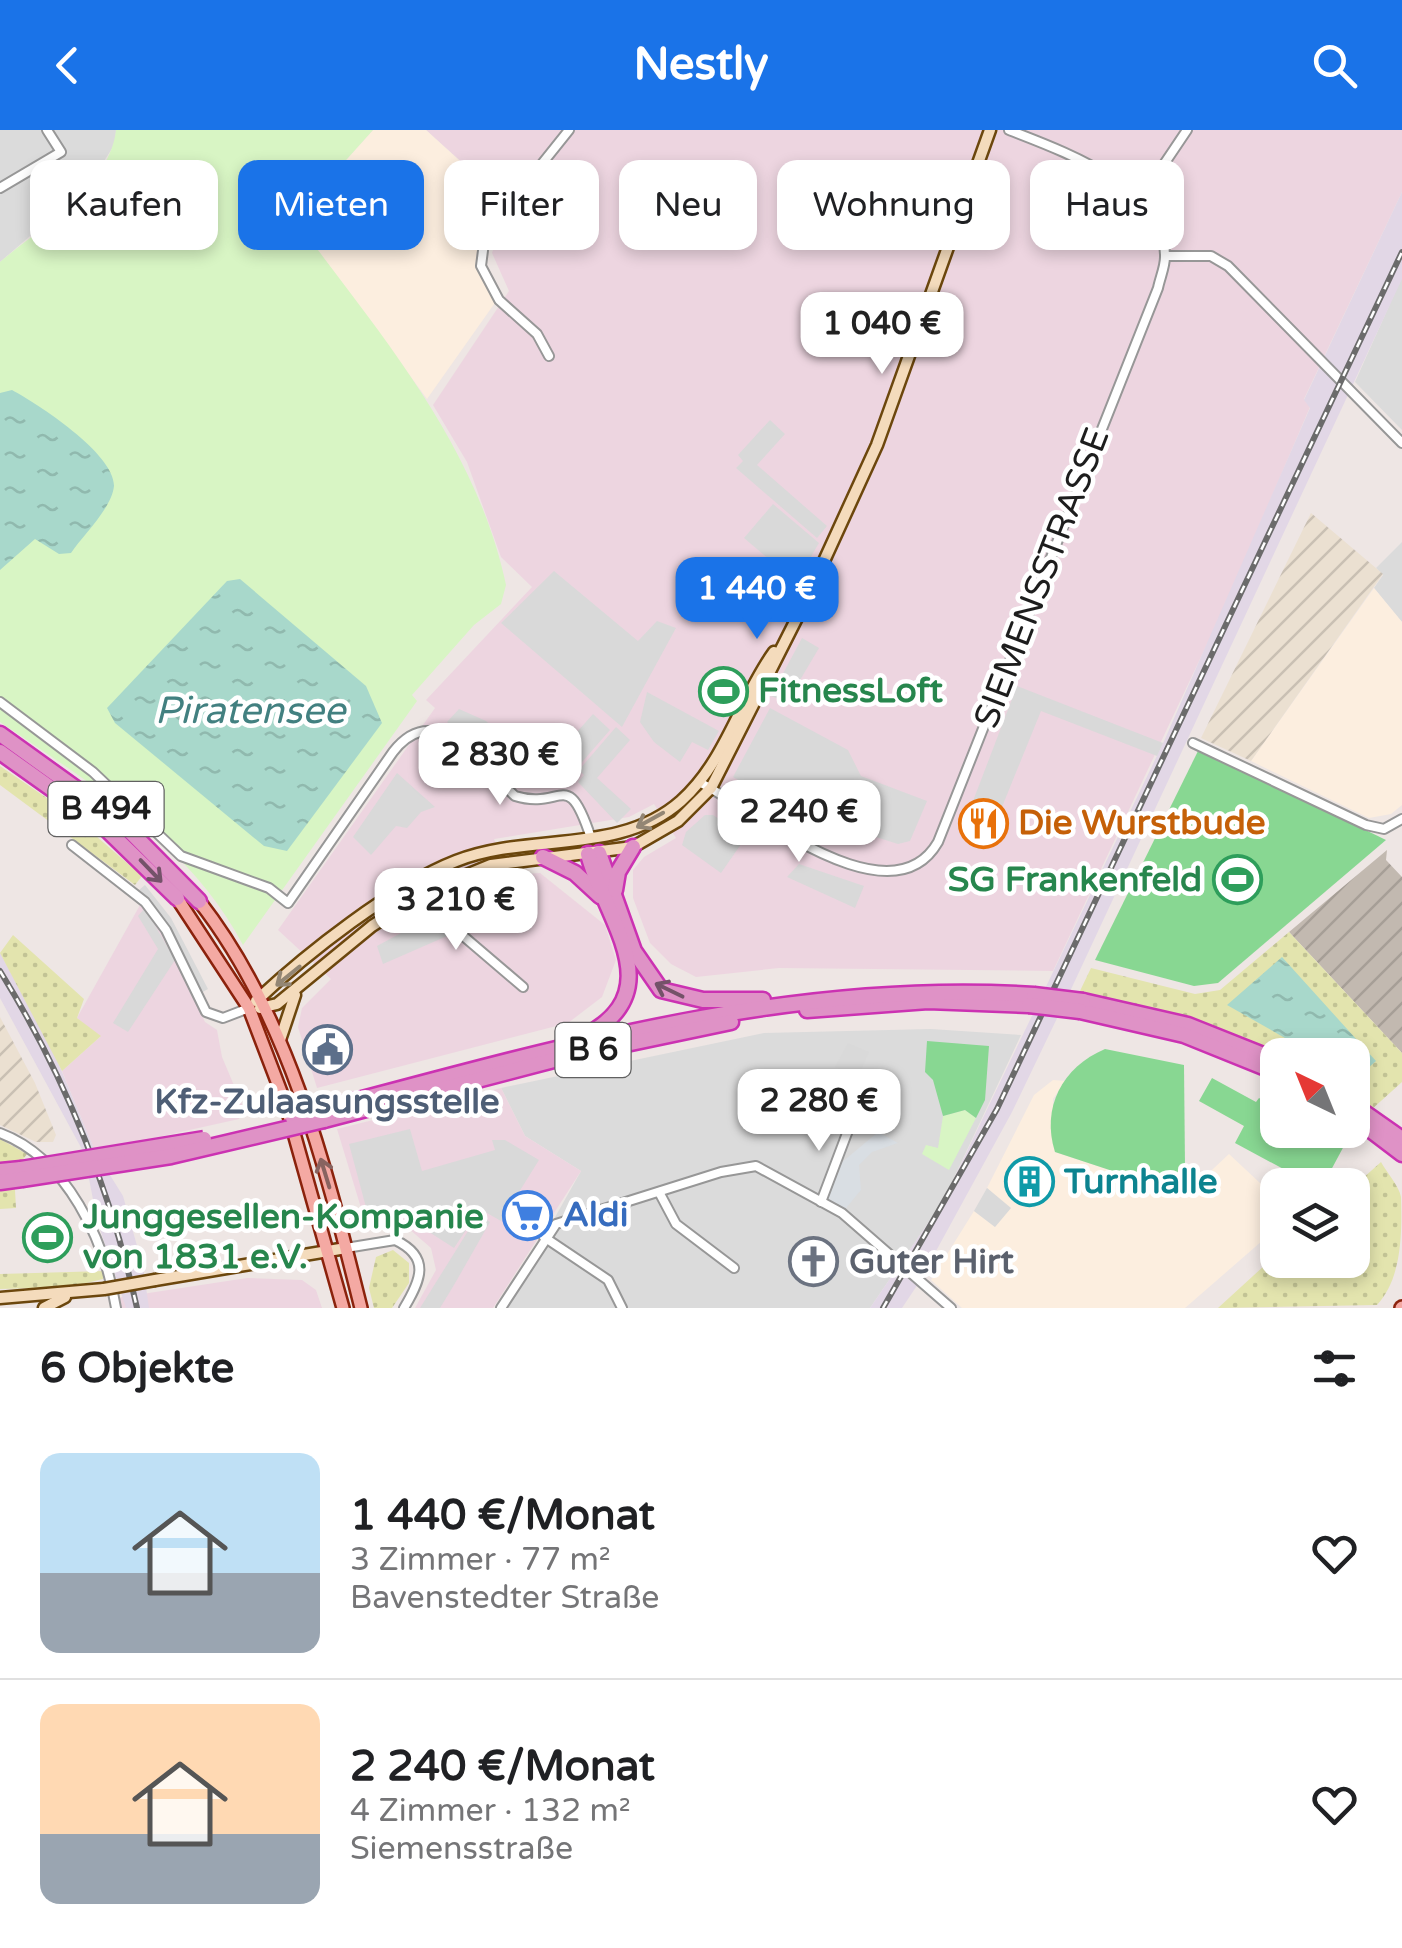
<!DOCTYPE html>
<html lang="de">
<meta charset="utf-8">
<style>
:root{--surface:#fff;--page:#f2f2f2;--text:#202124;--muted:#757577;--line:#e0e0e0;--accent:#1a73e8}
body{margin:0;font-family:"Varela Round",sans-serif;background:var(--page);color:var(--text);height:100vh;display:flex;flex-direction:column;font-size:38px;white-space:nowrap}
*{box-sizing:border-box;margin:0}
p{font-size:32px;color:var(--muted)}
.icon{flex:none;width:55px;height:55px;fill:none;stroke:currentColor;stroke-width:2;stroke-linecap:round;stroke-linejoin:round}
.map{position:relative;height:1178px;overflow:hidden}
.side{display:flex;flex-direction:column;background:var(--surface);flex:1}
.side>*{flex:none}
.top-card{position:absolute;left:30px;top:30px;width:1342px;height:90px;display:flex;gap:20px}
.needle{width:65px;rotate:317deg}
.controls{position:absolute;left:1260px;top:908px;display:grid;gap:20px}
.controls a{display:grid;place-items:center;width:110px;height:110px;border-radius:20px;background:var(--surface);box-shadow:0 5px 15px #0003;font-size:50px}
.price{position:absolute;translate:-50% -85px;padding:0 22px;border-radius:20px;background:#fff;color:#222;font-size:32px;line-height:65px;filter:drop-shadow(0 2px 5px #0008)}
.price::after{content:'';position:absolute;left:50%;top:60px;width:30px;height:22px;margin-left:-15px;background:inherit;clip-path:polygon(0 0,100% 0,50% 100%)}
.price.on{background:var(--accent);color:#fff}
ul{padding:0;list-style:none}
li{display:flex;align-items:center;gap:30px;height:250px;padding:0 40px}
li+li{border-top:2px solid var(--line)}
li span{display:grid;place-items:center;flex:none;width:280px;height:200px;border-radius:20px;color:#555}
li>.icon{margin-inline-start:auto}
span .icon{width:120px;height:120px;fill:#fffc;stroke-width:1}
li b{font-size:42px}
h2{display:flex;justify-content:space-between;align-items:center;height:120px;padding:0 40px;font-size:42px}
.pill{padding:0 35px;border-radius:20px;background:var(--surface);box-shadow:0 5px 15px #0003;font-size:35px;line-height:90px}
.pill.on{background:var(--accent);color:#fff}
header{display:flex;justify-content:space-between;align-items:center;height:130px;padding:0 40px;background:var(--accent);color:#fff;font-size:45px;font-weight:700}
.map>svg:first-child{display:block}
.residential{fill:#dbdbdb}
.commercial{fill:#edd5e0}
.education{fill:#fceedf}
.railway{fill:#e2d7e6}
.construction{fill:url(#construction-furrows)}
.farmland{fill:url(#farmland-furrows)}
.grass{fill:url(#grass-dots)}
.park{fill:#d8f5c4}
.pitch{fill:#88d792}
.parking{fill:#d9d9d9}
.plaza{fill:#d9dee3}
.water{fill:url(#water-ripples)}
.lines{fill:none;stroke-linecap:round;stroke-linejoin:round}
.street-casing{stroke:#979797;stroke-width:12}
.secondary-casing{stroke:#6c470d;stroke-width:15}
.primary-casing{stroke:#8b220c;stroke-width:16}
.highway-casing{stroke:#cb32b2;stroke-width:19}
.street{stroke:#fff;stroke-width:8}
.secondary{stroke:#f4dbbc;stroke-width:10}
.primary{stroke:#f4a9a3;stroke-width:11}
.highway{stroke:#df92c6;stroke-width:14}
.rail-casing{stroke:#6b6b6b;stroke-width:6}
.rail{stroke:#fff;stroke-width:2.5;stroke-dasharray:8;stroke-linecap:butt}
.secondary-bridge-casing{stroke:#6c470d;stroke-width:15;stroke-linecap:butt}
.highway-bridge-casing{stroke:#cb32b2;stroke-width:19;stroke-linecap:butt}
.secondary-bridge{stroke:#f4dbbc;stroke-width:10}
.highway-bridge{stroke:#df92c6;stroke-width:14}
.oneway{stroke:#938674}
.oneway2{stroke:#745269}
.oneway3{stroke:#886360}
.labels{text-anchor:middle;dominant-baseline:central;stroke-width:9;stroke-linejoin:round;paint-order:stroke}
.shield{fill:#fff;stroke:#616161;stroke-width:2.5}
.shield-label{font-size:32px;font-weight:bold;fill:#1d1d1d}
.street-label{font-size:35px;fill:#1d1d1d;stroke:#fff}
.leisure-label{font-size:35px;font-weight:bold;fill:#27864d;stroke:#fff;text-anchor:start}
.food-label{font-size:35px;font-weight:bold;fill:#c56008;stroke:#fff;text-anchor:start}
.service-label{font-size:35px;font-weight:bold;fill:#4e5e75;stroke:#fff}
.culture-label{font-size:35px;font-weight:bold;fill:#0d838f;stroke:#fff;text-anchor:start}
.shop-label{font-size:35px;font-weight:bold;fill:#366cbe;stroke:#fff;text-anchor:start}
.worship-label{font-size:35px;font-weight:bold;fill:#5b616d;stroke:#fff;text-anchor:start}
.water-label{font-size:38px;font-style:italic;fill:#428080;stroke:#fff}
</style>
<header><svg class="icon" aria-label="back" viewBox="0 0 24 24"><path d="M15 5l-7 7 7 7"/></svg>Nestly<svg class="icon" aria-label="search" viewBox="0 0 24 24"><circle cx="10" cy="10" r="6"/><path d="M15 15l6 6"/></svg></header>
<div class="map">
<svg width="1402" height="1178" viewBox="0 0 1402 1178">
<defs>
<pattern id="construction-furrows" width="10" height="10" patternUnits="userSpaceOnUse" patternTransform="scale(2.5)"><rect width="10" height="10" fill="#c2b9b0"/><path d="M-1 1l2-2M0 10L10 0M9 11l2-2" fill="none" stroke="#a69f97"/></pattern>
<pattern id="farmland-furrows" width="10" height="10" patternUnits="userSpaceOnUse" patternTransform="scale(2.5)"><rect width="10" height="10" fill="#ebe0d1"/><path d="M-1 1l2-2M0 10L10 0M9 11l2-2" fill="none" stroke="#c9c0b3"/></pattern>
<pattern id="grass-dots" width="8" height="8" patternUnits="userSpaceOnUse" patternTransform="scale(2.5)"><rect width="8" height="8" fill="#e3e4ae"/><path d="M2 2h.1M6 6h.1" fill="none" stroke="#c2c395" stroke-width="1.8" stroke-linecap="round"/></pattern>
<pattern id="water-ripples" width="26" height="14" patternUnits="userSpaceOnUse" patternTransform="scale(2.5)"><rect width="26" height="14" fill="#a8d8cb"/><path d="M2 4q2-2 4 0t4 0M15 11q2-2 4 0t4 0" fill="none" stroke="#90b9ae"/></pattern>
</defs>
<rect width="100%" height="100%" fill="#eee6e4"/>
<g class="residential">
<polygon points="0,0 116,0 115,14 88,56 0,132"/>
<polygon points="1402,147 1402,300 1355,252"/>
<polygon points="1402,412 1402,492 1374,458 1383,445 1376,438"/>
<polygon points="931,899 1021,905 943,1071 870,1178 504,1178 581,1041 525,1006 501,958 764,903"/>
</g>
<g class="commercial">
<polygon points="426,0 1402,0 1402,62 1304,269 1310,277 1224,478 1053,841 779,838 696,847 671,834 650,813 633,768 633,740 644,727 676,708 654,674 629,687 494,709 510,745 540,743 605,795 616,830 602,867 568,893 317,958 298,897 302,878 331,849 278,800 435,578 426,570 532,457 501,427 467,332 433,275 509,161 492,123 499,101 516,81"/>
<polygon points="140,775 160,799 205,892 217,900 222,927 244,979 239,989 95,1021 62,941 100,907 77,888"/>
<polygon points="501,958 525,1006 581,1041 493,1178 415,1178 436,1140 431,1118 408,1098 365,1091 337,999"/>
<polygon points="247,1148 302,1150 316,1160 322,1178 118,1178 116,1168"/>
</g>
<g class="education">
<polygon points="373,0 426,0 505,72 480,102 475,136 497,170 427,269 294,88"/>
<polygon points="1374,458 1402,492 1402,675 1391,684 1369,688 1251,631"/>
<polygon points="1053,950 1065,951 1053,969 1055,1022 1164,1058 1181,1055 1185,1049 1182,1068 1229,1024 1277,1069 1277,1098 1185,1178 962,1178 931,1150 974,1081 995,1097 1010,1079 987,1058 1034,965"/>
</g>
<g class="railway">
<polygon points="1402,62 1402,149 1073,855 1012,982 918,1154 902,1178 870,1178 943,1071 1165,609 1310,278 1304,270"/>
<polygon points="0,823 49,911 95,1021 123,1066 143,1137 149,1178 126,1178 97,1090 84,1023 0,868"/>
</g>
<polygon class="construction" points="1387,720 1386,730 1402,747 1402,923 1289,802"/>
<g class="farmland">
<polygon points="1311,383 1383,444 1251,631 1201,608"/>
<polygon points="0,887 35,953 56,1005 53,1012 36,1012 0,995"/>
</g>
<g class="grass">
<polygon points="0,636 73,686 142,746 135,755 0,655"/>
<polygon points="1289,802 1402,923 1402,952 1371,980 1353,969 1352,925 1277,926 1243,907 1118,870 1079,863 1091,838 1195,864 1220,860"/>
<polygon points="13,805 84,869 77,888 101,906 62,941 0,823"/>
<polygon points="0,1009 27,1024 14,1042 16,1078 0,1079"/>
<path d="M1381,1032C1387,1043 1399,1056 1401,1067C1402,1104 1402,1148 1377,1175L1218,1178L1277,1124L1278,1130H1352L1353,1057Z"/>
<polygon points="393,1120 409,1133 409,1153 392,1178 374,1178 369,1158 376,1127"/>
<polygon points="104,1141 103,1149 70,1157 0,1159 0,1144"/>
</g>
<g class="park">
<path d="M116,0H373L294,88C378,202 476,313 506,455L501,474L474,495L412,565L417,571L243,815C191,715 90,653 0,592V132C40,98 110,56 116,0Z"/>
<polygon points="965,980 976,988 949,1040 922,1024 926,1015 938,1018 943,986"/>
</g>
<g class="pitch">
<polygon points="1199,619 1386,710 1218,853 1194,856 1095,830"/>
<polygon points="927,911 989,916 985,970 976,988 965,980 943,986 933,950 925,942"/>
<path d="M1105,919L1184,935L1185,1037L1181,1055L1164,1058L1055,1022C1041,978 1062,937 1105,919Z"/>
<polygon points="1212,948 1256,972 1259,968 1277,978 1278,1000 1319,1000 1345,1014 1323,1055 1313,1055 1235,1013 1244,996 1199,971"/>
</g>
<g class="parking">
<polygon points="324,67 355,93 339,111 309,85"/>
<polygon points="770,290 785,304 757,335 827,396 817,408 736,338 743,331 738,325"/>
<polygon points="773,374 819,413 796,452 744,408"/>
<polygon points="554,441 638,511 657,491 676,498 622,597 501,493"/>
<polygon points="802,508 819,518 787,572 771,566"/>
<polygon points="1017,556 1163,613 1157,626 1041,581 1002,677 973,671"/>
<polygon points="647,562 719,601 708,620 692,612 680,632 654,612 640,592"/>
<polygon points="770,578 848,620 861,646 927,671 910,711 898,714 841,696 836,709 733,647"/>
<polygon points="459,579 486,591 510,612 517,610 535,626 548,625 561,610 568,612 593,584 610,600 569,647 565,643 556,652 530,658 447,592"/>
<polygon points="616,597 630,610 597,648 631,679 617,693 578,652 584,645 579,640"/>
<polygon points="397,643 435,677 421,682 407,698 396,696 371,725 353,707"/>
<polygon points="705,685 713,685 746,707 721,743 682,715 686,702"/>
<polygon points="799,734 864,756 855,778 787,747"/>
<polygon points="145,755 171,788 208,859 201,863 165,792 139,760"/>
<polygon points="145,778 175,830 128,902 113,893 158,819 138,786"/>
<polygon points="427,789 454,803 383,834 377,816"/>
<polygon points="848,913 869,922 857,950 835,937"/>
<polygon points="857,978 885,997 834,1038"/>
<polygon points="410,999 422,1041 495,1020 492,1010 505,1010 539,1030 501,1091 480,1079 454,1118 387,1075 367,1081 349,1014"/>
<polygon points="987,1058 1011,1078 995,1097 974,1081"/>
<polygon points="478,1085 490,1092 454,1155 440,1178 420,1178"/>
</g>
<polygon class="plaza" points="878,1002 898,1013 872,1022 859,1035 861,1060 842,1083 821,1072 834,1039"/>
<g class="water">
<path d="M12,260C38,274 115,324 114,356C112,378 83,405 71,423L59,424L35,409L0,440V263Z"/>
<polygon points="240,449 366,556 382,593 287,721 264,716 115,593 107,578 227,451"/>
<polygon points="1282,827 1376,931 1357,948 1353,946 1352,925 1315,925 1227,875"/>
</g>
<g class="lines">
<defs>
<g id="street">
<polyline points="0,58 61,22 47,0"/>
<polyline points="1134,66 1152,52 1187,0"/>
<polyline points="1165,126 1211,126 1228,136 1402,313"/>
<polyline points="549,226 537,204 499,170 481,136 485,105 569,0"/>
<path d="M0,572L93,642L181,726L269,758L288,773L393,622C436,567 479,634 515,666C563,681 567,635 591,708"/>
<polyline points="1193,613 1366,695 1384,699 1402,689"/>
<path d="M699,652C753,679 891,794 938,712L1158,158C1160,148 1165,137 1165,127C1167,57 1060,20 1009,0"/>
<polyline points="72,715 145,772 166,800 206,882 223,888 249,878"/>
<polyline points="425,762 448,793 523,857"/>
<path d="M0,1003C67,1028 105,1111 116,1178"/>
<polyline points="659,1062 676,1094 734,1138"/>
<polyline points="821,1072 852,990"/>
<polyline points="544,1107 608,1150 622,1178"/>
<path d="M346,1118L395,1110C431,1127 421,1150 404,1178"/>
<polyline points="501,1178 556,1094 721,1042 756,1036 842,1083 951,1178"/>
</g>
<g id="secondary">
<path d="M256,871C306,824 392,756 456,731C529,702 619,726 681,671C726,631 740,569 774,522"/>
<polyline points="260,878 277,874 372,796 425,762 491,735 633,717 678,691 711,658 808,466 877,315 990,0"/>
<polyline points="280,910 295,865"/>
<polyline points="155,1150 346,1118"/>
<polyline points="0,1168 104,1159"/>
<polyline points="44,1178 65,1167"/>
</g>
<g id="primary">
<polyline points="177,768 249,878 286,975 343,1178"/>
<path d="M199,771C289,886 326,1038 361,1178"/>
<polyline points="1401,1178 1402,1177"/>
</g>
<g id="highway">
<polyline points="0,604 117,688 199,771"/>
<polyline points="0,622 101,694 177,768"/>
<polyline points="599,723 634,821 661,860 703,870 763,870"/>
<polyline points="543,727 575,743 600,766"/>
<polyline points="615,760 618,742 633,717"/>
<polyline points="1083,871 1188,895 1278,931"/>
<polyline points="807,880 928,871 1029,875"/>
<polyline points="1080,881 1184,905 1278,943"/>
<path d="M585,906C672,860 605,791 588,724"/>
<polyline points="1352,974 1402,1009"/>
<path d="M321,980C556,918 789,849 1034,865"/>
<polyline points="1352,986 1402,1024"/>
<polyline points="324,990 569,926 731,892"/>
<polyline points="0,1041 21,1039"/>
<polyline points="0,1052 22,1049"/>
</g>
</defs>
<use href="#street" class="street-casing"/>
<use href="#secondary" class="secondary-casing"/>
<use href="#primary" class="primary-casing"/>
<use href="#highway" class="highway-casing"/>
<use href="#street" class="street"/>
<use href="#secondary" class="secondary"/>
<use href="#primary" class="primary"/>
<use href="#highway" class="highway"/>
<defs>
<g id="rail">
<path d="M0,841C65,946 110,1058 137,1178"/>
<polyline points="883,1178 997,979 1402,122"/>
</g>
</defs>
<use href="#rail" class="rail-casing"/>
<use href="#rail" class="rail"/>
<defs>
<polyline id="secondary-bridge" points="104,1159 155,1150"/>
<g id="highway-bridge">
<polyline points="1034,865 1083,871"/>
<polyline points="1029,875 1080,881"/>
<polyline points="293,988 321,980"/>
<polyline points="21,1039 204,1009"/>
<polyline points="22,1049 171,1026 324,990"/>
</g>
</defs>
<use href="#secondary-bridge" class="secondary-bridge-casing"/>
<use href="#highway-bridge" class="highway-bridge-casing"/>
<use href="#secondary-bridge" class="secondary-bridge"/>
<use href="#highway-bridge" class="highway-bridge"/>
</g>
<defs><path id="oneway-shaft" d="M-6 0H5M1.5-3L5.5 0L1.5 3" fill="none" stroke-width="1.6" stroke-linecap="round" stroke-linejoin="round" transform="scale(2.5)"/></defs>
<g class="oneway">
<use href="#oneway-shaft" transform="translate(650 690) rotate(151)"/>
<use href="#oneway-shaft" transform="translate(288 846) rotate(141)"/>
</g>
<g class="oneway2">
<use href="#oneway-shaft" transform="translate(151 741) rotate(46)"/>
<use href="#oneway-shaft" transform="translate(669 860) rotate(-154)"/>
</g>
<use class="oneway3" href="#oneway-shaft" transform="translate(325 1043) rotate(-107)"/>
<defs>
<symbol id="stadium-ring" viewBox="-11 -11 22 22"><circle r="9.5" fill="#fff" stroke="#2e9e5b" stroke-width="1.5"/><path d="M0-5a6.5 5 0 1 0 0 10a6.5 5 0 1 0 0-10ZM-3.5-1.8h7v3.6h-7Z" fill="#2e9e5b"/></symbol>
<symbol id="restaurant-ring" viewBox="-11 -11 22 22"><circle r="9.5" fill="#fff" stroke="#e8710a" stroke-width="1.5"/><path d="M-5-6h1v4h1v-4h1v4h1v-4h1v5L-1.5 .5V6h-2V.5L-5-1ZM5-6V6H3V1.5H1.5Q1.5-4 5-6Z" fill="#e8710a"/></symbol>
<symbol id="civic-ring" viewBox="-11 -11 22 22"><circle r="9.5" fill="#fff" stroke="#5c6f8a" stroke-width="1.5"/><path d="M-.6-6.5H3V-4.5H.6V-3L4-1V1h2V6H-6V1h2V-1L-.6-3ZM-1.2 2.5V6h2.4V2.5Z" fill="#5c6f8a"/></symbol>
<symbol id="building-ring" viewBox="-11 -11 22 22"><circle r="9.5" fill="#fff" stroke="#0f9aa8" stroke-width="1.5"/><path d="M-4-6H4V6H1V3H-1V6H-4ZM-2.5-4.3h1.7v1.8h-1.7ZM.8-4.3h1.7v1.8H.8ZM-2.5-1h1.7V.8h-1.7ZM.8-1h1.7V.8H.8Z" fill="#0f9aa8"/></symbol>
<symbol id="supermarket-ring" viewBox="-11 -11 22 22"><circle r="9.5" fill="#fff" stroke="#3f7fe0" stroke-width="1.5"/><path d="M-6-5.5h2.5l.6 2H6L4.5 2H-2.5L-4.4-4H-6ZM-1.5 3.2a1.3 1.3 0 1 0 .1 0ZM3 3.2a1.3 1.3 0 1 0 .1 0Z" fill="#3f7fe0"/></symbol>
<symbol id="church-ring" viewBox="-11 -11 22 22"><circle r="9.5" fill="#fff" stroke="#6b7280" stroke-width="1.5"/><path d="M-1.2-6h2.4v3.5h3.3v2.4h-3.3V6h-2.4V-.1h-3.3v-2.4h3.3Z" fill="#6b7280"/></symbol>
</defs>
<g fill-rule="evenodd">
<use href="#stadium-ring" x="696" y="534" width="55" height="55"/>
<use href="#restaurant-ring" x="956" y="666" width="55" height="55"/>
<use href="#stadium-ring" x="1210" y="722" width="55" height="55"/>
<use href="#civic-ring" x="300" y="892" width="55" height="55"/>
<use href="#building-ring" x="1002" y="1024" width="55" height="55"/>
<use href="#supermarket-ring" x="500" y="1058" width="55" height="55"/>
<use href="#stadium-ring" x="20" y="1080" width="55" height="55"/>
<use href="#church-ring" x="786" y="1104" width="55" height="55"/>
</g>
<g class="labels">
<g class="shield">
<rect x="48.5" y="652" width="115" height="54" rx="8"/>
<rect x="555.5" y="893" width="75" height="54" rx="8"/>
</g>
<g class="shield-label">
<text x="106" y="679">B 494</text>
<text x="593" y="920">B 6</text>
</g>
<g class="street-label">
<text transform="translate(1042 448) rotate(-69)">SIEMENSSTRASSE</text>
</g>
<g class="leisure-label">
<text x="758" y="561">FitnessLoft</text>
<text x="1202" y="750" text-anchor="end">SG Frankenfeld</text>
<text x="83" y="1087">Junggesellen-Kompanie<tspan x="83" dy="40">von 1831 e.V.</tspan></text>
</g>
<g class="food-label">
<text x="1018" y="693">Die Wurstbude</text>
</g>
<g class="service-label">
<text x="327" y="972">Kfz-Zulaasungsstelle</text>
</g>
<g class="culture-label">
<text x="1064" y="1052">Turnhalle</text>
</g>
<g class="shop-label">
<text x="563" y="1085">Aldi</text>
</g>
<g class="worship-label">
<text x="849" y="1132">Guter Hirt</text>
</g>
<g class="water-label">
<text x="250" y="581">Piratensee</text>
</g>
</g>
</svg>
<div class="controls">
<a><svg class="needle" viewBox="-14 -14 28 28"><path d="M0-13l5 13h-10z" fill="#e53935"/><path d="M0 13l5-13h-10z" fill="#757577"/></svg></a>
<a><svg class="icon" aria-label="layers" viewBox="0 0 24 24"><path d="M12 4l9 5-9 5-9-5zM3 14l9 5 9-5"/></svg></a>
</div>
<b class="price" style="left:882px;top:247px">1 040 €</b>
<b class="price on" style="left:757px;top:512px">1 440 €</b>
<b class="price" style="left:500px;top:678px">2 830 €</b>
<b class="price" style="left:799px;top:735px">2 240 €</b>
<b class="price" style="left:456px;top:823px">3 210 €</b>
<b class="price" style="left:819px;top:1024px">2 280 €</b>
<div class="top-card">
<a class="pill">Kaufen</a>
<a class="pill on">Mieten</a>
<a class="pill">Filter</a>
<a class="pill">Neu</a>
<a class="pill">Wohnung</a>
<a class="pill">Haus</a>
</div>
</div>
<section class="side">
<h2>6 Objekte<svg class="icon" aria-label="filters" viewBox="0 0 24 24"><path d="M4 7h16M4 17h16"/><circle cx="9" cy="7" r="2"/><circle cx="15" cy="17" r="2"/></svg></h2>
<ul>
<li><span style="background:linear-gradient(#bfe0f5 60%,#9aa5b1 0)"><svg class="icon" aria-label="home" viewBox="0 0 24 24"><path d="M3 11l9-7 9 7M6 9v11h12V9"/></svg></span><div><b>1 440 €/Monat</b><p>3 Zimmer · 77 m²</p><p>Bavenstedter Straße</p></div><svg class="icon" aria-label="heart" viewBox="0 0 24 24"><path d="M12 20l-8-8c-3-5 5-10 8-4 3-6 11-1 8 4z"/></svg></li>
<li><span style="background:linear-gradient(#ffd9b3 65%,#9aa5b1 0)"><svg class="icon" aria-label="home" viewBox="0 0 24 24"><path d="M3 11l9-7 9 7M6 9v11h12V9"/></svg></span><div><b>2 240 €/Monat</b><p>4 Zimmer · 132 m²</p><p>Siemensstraße</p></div><svg class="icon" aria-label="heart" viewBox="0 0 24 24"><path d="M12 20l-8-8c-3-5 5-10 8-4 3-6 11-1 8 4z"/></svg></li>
</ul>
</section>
